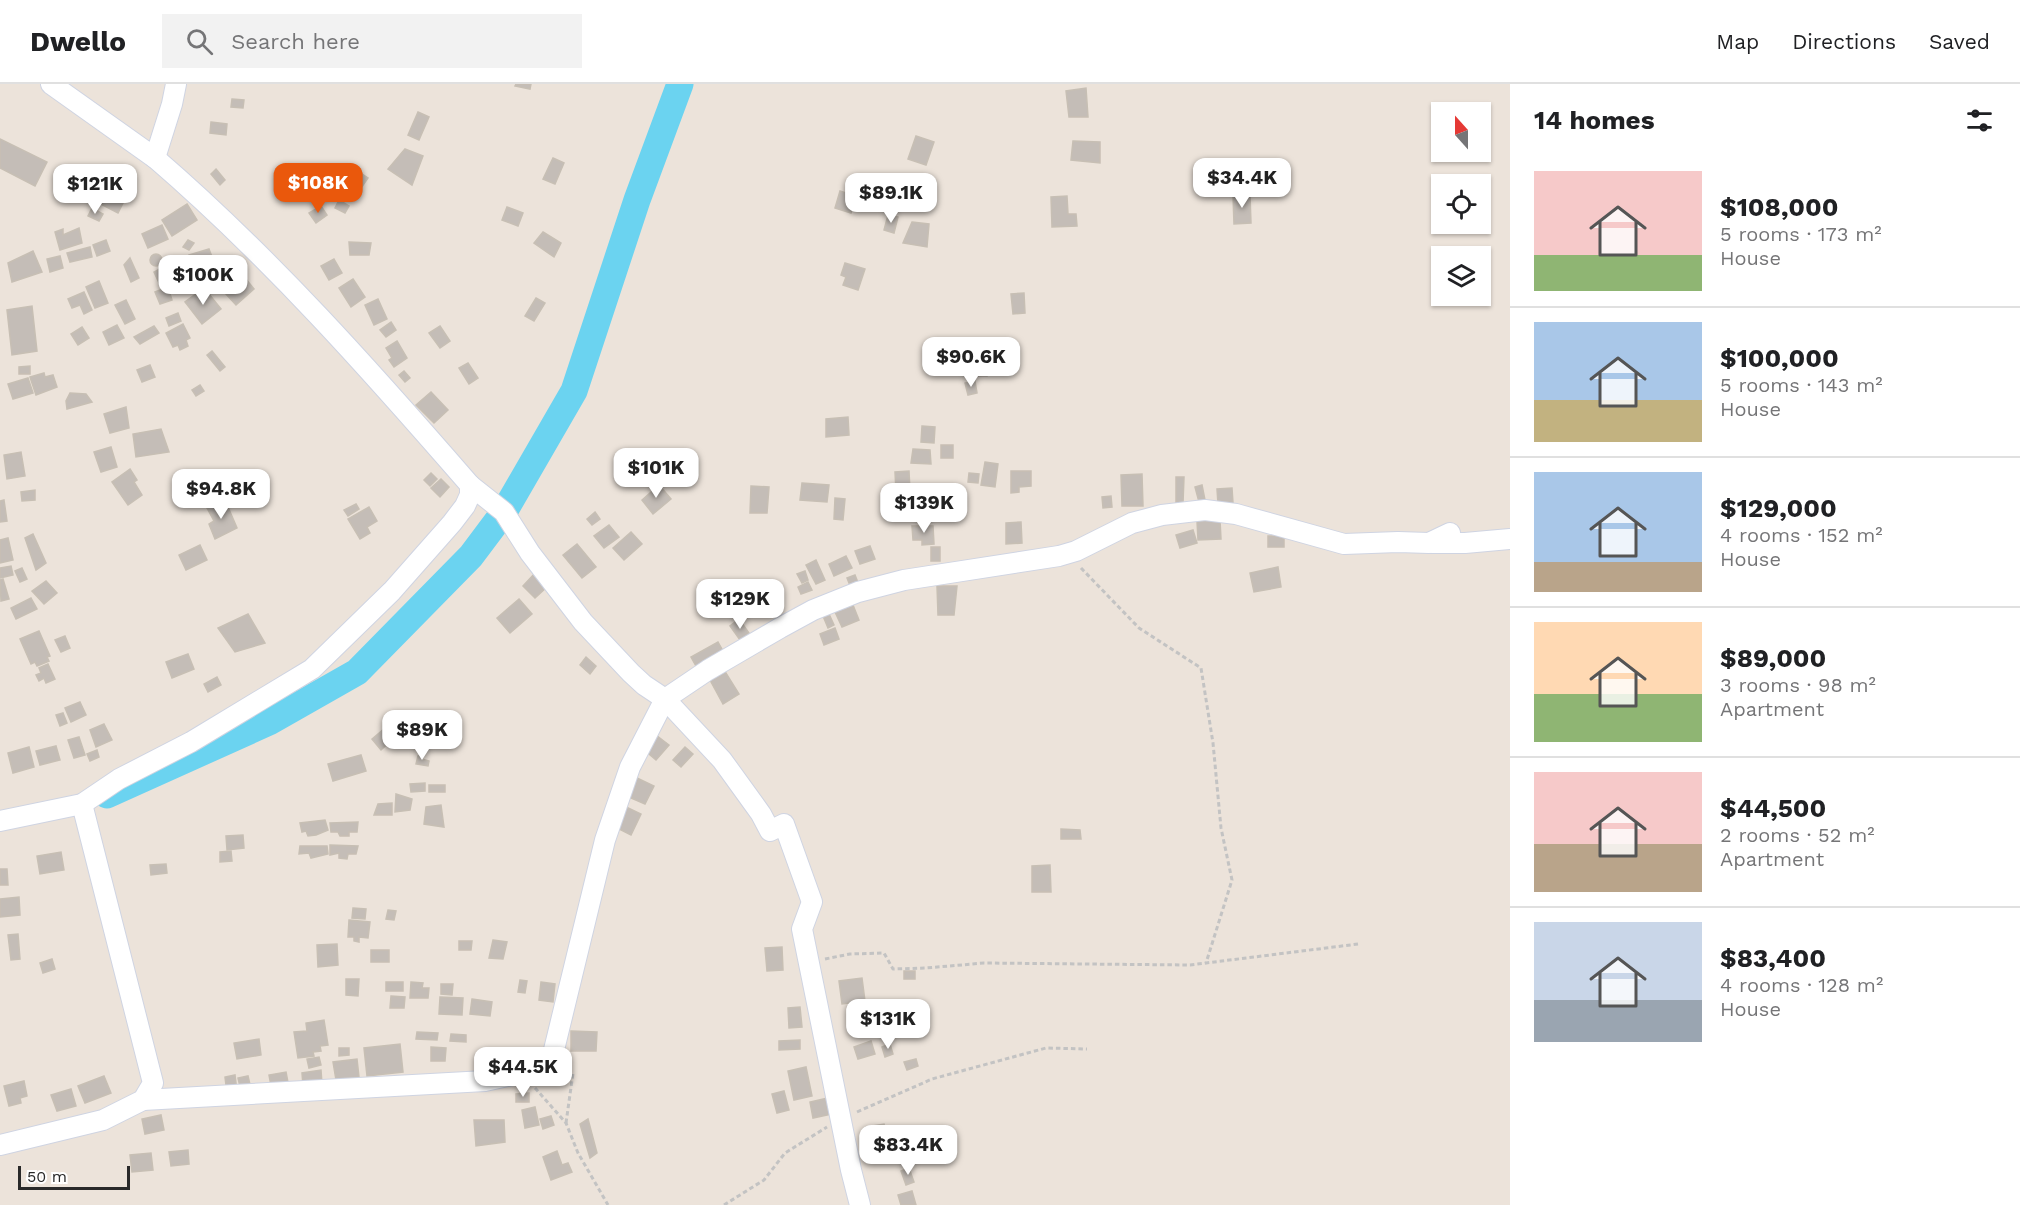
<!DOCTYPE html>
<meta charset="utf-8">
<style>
:root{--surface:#fff;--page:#f2f2f2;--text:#202124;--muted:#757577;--line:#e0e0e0;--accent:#ea580c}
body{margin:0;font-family:"Work Sans",sans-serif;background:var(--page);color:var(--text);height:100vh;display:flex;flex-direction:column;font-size:22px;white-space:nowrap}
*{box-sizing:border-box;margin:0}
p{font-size:20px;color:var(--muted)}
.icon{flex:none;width:33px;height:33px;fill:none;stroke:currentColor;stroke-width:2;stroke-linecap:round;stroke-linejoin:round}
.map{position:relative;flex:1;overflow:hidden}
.details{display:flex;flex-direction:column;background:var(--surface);width:510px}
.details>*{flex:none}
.needle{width:39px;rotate:339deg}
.controls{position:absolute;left:1431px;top:18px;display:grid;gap:12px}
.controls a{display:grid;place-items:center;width:60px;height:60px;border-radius:0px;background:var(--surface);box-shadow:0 2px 4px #0004;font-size:30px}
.scale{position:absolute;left:18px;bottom:15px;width:112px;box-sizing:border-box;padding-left:6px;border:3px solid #292929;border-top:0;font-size:16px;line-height:21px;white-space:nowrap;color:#292929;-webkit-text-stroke:4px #fff;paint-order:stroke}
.price{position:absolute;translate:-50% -51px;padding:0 14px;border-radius:12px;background:#fff;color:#222;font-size:20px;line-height:39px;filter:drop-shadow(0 2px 3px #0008)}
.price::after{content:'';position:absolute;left:50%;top:36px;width:18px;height:14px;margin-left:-9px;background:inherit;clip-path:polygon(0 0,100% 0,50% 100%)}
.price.on{background:var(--accent);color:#fff}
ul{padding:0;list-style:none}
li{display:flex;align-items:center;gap:18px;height:150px;padding:0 24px}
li+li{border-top:2px solid var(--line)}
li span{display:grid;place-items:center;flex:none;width:168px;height:120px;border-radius:0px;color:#555}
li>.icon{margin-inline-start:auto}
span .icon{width:72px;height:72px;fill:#fffc;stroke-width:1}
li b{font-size:26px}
h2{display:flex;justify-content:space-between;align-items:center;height:72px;padding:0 24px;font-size:26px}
header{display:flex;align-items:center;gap:36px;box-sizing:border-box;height:84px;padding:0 30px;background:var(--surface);border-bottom:2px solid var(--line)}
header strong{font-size:28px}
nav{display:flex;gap:33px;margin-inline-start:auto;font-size:21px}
.search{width:420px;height:54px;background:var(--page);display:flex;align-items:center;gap:15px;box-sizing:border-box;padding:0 21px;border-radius:0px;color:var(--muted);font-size:22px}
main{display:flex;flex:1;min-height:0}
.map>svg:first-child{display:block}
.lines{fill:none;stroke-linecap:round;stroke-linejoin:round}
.river{stroke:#6bd3f0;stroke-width:27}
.building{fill:#c4bdb7;stroke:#c7bfb4;stroke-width:1.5}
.minor-casing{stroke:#cfd4e2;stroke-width:22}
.path{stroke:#c3c3c3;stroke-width:3;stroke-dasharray:4.5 3;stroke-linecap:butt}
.minor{stroke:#fff;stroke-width:20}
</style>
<header>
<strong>Dwello</strong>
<div class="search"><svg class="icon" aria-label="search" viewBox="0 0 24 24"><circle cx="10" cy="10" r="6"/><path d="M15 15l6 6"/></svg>Search here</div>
<nav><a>Map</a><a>Directions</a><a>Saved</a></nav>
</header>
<main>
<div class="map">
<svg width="1510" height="1121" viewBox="0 0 1510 1121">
<rect width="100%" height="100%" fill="#ece3da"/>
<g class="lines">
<polyline class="river" points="107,711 269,638 357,588 471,472 504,428 574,307 637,116 680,0"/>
</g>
<g class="building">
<polygon points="516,0 531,0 530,5 515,2"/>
<polygon points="1086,4 1088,33 1069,33 1066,7"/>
<polygon points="232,15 244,16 243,24 231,23"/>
<polygon points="418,28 429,33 419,56 408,51"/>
<polygon points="211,38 227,40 226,51 210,49"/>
<polygon points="916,52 934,58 926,81 908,75"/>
<polygon points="0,55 47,78 35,102 0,84"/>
<polygon points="1073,57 1100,58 1100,79 1071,76"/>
<polygon points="405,65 423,72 412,101 388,85"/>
<polygon points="553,74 564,79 555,100 543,95"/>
<polygon points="353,84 368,94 352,117 337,107"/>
<polygon points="216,85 225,96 220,101 211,90"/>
<polygon points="99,99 126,113 118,129 91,115"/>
<polygon points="850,105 859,107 851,129 835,124 840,107 849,110"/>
<polygon points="1250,111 1251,139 1234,140 1233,112"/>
<polygon points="1067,112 1068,130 1076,130 1077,142 1052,143 1051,113"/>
<polygon points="339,116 349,122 345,129 335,124"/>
<polygon points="187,120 197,136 172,152 162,136"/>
<polygon points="321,122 327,131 316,139 309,129"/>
<polygon points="507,123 523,129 518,142 502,136"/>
<polygon points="92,124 103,130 99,137 88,132"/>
<polygon points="888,131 898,133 894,149 884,146"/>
<polygon points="912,138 929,140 927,163 903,159"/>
<polygon points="162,141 168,155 148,164 142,150"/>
<polygon points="79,144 82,159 60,166 55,148 63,145 63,151"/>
<polygon points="543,148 561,159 554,173 534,159"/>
<polygon points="106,156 110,167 97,172 93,161"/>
<polygon points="188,156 194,159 189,166 183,163"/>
<polygon points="349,158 371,159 369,171 350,171"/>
<polygon points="90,163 92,173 70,178 67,169"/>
<polygon points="209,165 214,178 194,185 189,171"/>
<polygon points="33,167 42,188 12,198 8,179"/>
<circle cx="156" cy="176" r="6"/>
<polygon points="60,172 63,184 50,188 47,175"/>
<polygon points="130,174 139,194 131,198 124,181"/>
<polygon points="334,175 342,189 329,196 321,182"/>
<polygon points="845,179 865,185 858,206 843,201 846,193 841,191"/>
<polygon points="165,182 171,195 160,201 154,188"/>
<polygon points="241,189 254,205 236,221 226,210 234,203 230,198"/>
<polygon points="353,195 365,213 351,223 339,204"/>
<polygon points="99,197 108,219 95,224 86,203"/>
<polygon points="168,203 172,216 160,220 155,208"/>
<polygon points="204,204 221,225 202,240 185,218"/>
<polygon points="84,208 92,226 84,230 80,221 72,224 68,215"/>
<polygon points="1024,209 1025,229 1013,230 1011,210"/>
<polygon points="536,214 545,219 534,237 525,232"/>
<polygon points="378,215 387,235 374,241 365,221"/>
<polygon points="126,216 135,235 125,240 115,221"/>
<polygon points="32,222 37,267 12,271 7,226"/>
<polygon points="178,229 181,237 169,242 166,234"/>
<polygon points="391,238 396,246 386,253 380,246"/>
<polygon points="183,240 190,254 186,256 188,262 180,266 178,261 173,263 166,249"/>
<polygon points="117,241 124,254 109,261 103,248"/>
<polygon points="154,242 159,249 140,260 134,253"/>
<polygon points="440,242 450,257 440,264 429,249"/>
<polygon points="82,243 89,254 78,261 71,250"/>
<polygon points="397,257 407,274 394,283 389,276 392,274 386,264"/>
<polygon points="212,267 225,283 220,287 207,271"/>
<polygon points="972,270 986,270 987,292 973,292"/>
<polygon points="468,279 478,294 469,300 459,284"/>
<polygon points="150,281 155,293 142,298 137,286"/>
<polygon points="30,282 30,290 19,290 19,283"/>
<polygon points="404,287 410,294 405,298 399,291"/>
<polygon points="44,289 45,293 53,291 57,303 36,311 30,293"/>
<polygon points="28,294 33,309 13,315 8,300"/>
<polygon points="975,297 977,309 968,311 965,299"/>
<polygon points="200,301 204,307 196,312 192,306"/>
<polygon points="431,308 448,326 434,339 416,321"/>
<polygon points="70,309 86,310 92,318 67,325 66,317"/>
<polygon points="126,323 129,344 110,349 104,330"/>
<polygon points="848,333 849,351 826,353 826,335"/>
<polygon points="922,342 935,343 934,359 921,358"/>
<polygon points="161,345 169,368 136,373 133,350"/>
<rect x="941" y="361" width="12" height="13"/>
<polygon points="111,363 117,383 101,388 94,368"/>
<polygon points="913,365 930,366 931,380 911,379"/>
<polygon points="21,368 25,392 7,395 4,371"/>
<polygon points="985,378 998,380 995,403 981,401"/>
<polygon points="130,385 137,396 134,398 142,411 128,421 112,398"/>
<polygon points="909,387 910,407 896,408 895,388"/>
<polygon points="1011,387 1031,387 1031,402 1019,403 1019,408 1011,409"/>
<polygon points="431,389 437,395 430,402 424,396"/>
<polygon points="969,389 979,390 978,399 968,398"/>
<polygon points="1142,390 1143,422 1122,422 1121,391"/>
<polygon points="1176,393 1184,393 1183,419 1176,419"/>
<polygon points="441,395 449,403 440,413 431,404"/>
<polygon points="802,399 829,401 827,418 800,416"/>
<polygon points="659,401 671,415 653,430 642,416"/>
<polygon points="1202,401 1205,416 1199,418 1195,403"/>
<polygon points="751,402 769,403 767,429 750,429"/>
<polygon points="1232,404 1233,419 1218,420 1217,405"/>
<polygon points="35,406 35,416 22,417 21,408"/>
<polygon points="1111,412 1112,423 1103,424 1102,413"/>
<polygon points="835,414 845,415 843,436 834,435"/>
<polygon points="4,416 7,437 0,438 0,417"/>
<polygon points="225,416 237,444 215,455 209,440 214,437 207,424"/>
<polygon points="356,420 359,425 348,432 344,426"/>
<polygon points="369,423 377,437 367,443 370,449 360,455 348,435"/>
<polygon points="595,428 600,435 592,441 587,435"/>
<polygon points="1220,436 1221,455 1198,456 1197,437"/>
<polygon points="1021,438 1022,459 1006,460 1006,439"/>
<polygon points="609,441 619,453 604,464 594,452"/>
<polygon points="912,442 933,442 934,460 922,461 922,456 913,456"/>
<polygon points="1193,446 1197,459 1180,464 1176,451"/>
<polygon points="631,448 642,460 624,476 613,464"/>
<polygon points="33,450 46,479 36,486 25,454"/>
<rect x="1268" y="452" width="16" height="11"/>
<polygon points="8,454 13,476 0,479 0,456"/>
<polygon points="577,460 596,483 582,494 563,471"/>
<polygon points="200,461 207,476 186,486 179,471"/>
<polygon points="870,462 875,475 860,480 855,467"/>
<rect x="931" y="463" width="9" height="14"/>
<polygon points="846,472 852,484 834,492 829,480"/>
<polygon points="816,476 825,496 816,500 806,481"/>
<polygon points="11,482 13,491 0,494 0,484"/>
<polygon points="1278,483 1281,503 1254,508 1250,489"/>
<polygon points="22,484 27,495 20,498 15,487"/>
<polygon points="805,487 808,496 802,499 797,490"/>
<polygon points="535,489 548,502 535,514 523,502"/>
<polygon points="855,491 859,501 851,504 847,494"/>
<polygon points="3,495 9,515 1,517 0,496"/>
<polygon points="46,497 57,509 44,520 32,507"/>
<polygon points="808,498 812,506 801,510 798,503"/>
<polygon points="937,502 957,502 954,531 938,531"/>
<polygon points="31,514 37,525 16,535 11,524"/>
<polygon points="519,515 532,530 510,549 497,534"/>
<polygon points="853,521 859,536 842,543 835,528"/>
<polygon points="248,530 265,559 235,568 218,544"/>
<polygon points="829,530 834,541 828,544 823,532"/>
<polygon points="739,535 749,549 740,556 730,542"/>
<polygon points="835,544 839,555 824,561 820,550"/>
<polygon points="39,547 50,572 47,573 49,577 37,582 35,578 31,580 20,555"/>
<polygon points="65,552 70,564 61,568 55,556"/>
<polygon points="718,558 723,567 696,582 691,573"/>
<polygon points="188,570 194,585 172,594 166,578"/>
<polygon points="586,573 596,582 590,590 580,581"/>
<polygon points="48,580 55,595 46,599 44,594 39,597 36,591 41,589 39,584"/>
<polygon points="724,586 739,610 723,620 710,596"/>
<polygon points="217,593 221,601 208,608 204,600"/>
<polygon points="80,618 86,631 71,638 65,624"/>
<polygon points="63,629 67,639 60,642 56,631"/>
<polygon points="104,640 112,656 96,663 90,646"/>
<polygon points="385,644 394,654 381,666 372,655"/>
<polygon points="656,651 669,661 656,676 643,665"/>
<polygon points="79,653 85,671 74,674 68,656"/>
<polygon points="56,662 60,676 40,681 36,667"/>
<polygon points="29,663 34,683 13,689 8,669"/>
<polygon points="685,663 693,670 681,683 673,676"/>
<polygon points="97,666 99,673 90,677 87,670"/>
<polygon points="361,671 366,687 333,697 328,680"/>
<polygon points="423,671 422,675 429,677 428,682 416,680 418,672"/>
<polygon points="637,694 654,702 645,720 629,713"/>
<polygon points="425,699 425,707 411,708 410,700"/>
<rect x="429" y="701" width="16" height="7"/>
<polygon points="396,710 412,715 410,726 395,728"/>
<polygon points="392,719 392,731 374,731 378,720"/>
<polygon points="441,721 444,743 424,740 426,723"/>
<polygon points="624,722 641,730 631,751 615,743"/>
<polygon points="325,736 328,746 316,751 308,752 306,747 302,748 300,739"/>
<polygon points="358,738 357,748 349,748 349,752 340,752 338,748 331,748 330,739"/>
<polygon points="1061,745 1080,746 1081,755 1061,755"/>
<polygon points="243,751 244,764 227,766 226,752"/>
<polygon points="330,761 358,762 356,770 348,770 347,775 339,774 339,769 330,771"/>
<polygon points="300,762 327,762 328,770 311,774 309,769 299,770"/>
<polygon points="231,767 232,777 220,778 220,768"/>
<polygon points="61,768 64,786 40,790 37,772"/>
<polygon points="166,780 167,789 151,791 150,781"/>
<polygon points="1050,781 1051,808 1032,808 1032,782"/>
<polygon points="0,785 7,785 8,801 0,801"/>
<polygon points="19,813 20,831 0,833 0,815"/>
<polygon points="353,824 366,825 365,835 352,834"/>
<polygon points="388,826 396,827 394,836 386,835"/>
<polygon points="349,836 370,838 368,854 359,853 359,858 354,857 354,853 348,853"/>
<polygon points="18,850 20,875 11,876 8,851"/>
<polygon points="493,856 507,858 503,875 489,874"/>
<polygon points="459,857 472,857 471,866 459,866"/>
<polygon points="337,860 338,881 318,883 317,861"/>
<polygon points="782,863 783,886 767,887 765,864"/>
<rect x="371" y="866" width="18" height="12"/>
<polygon points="52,875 55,885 43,889 40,879"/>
<rect x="904" y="887" width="11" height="8"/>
<polygon points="862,894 865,917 842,920 839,897"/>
<polygon points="346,895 359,895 358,912 346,911"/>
<polygon points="520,896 527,897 525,909 518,908"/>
<rect x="386" y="898" width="17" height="9"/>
<polygon points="411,898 423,899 422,904 429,904 428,914 410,914"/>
<polygon points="541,898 555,900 553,918 539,916"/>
<polygon points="441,900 453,900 452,911 441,910"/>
<polygon points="391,912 405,913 404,924 390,924"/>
<polygon points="440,913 463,914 462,931 439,930"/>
<polygon points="472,915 492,918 490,932 470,930"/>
<polygon points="919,918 920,922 908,924 907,919"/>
<polygon points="800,923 802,943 789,944 788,924"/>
<polygon points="921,924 925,944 910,948 906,928"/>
<polygon points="890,927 894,948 876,952 872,931"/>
<polygon points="324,936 328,961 320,962 321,967 313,968 314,972 298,974 294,948 307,947 306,939"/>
<polygon points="571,947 597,948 596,967 571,967"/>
<polygon points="417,948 438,949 437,956 416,955"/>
<polygon points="451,950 466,951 466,958 450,957"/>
<polygon points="259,955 261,971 237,975 234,959"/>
<polygon points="800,956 800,965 779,966 779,957"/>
<polygon points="871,957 875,970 858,975 854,963"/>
<polygon points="400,960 403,988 367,992 364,964"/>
<polygon points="890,960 893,970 885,973 882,963"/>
<polygon points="431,963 446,964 445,977 431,977"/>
<polygon points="339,964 349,964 349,971 339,972"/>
<polygon points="319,973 321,981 309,984 307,975"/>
<polygon points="357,975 359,993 336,996 333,978"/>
<polygon points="916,975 918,982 907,986 904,978"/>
<polygon points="806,983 812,1012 794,1016 788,987"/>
<polygon points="321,986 322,1000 303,1002 302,989"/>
<polygon points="286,988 289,1004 272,1007 269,991"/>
<polygon points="235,991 237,1007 227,1009 225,993"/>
<polygon points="104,992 111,1009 85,1019 78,1002"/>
<polygon points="248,992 251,1005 241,1007 238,994"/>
<polygon points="24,997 27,1012 20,1014 21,1019 9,1022 4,1002"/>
<polygon points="71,1005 76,1022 57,1027 51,1011"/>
<polygon points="784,1007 789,1026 777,1029 772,1010"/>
<polygon points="529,1009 529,1018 516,1018 516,1010"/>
<polygon points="828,1014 832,1030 813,1034 810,1018"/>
<polygon points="535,1023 539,1041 525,1044 522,1026"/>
<polygon points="161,1031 164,1046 145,1050 142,1035"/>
<polygon points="551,1032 554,1041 543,1045 540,1035"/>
<polygon points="588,1035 597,1069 590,1074 580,1040"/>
<polygon points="474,1036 504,1036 505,1058 476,1062"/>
<polygon points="884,1040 886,1049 868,1053 866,1043"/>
<polygon points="878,1063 880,1071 873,1073 870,1066"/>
<polygon points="188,1066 189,1080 171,1082 169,1068"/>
<polygon points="557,1067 562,1081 568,1079 572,1088 551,1096 543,1073"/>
<polygon points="151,1069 153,1086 132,1088 130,1071"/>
<polygon points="909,1084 914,1098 906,1101 901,1087"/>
<polygon points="912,1107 916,1121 901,1121 898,1111"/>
</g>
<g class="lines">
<defs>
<g id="minor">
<polyline points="51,0 155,74 172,20 176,0"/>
<polyline points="470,401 504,428 530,469 583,538 631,589 644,601 665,615 722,676 761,730 770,747 784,740 812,818 802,845 851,1086 860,1121"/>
<polyline points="1432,459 1465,459 1510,455"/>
<path d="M0,737L82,720L119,695L191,658L312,585L392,507L452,439L465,422L470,411V401C371,287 270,173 155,74"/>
<polyline points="143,1016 485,997 517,990 552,974 605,756 630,683 665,615 708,586 780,544 813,526 858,508 904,496 1059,472 1076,467 1132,439 1162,431 1205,426 1236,430 1344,460 1398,458 1429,459 1450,449"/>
<polyline points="0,1061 103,1036 143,1016 153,999 82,720"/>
</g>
</defs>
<use href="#minor" class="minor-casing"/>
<g class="path">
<polyline points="1081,484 1139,544 1201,584 1213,659 1221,744 1232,796 1206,879"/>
<polyline points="825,875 850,870 884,869 893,885 926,884 984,879 1190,881 1358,860"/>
<polyline points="535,1004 566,1039 578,1069 608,1121"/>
<polyline points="857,1028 932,995 1046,964 1087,965"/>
<polyline points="566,1039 573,989"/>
<polyline points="724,1121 764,1096 785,1069 827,1043"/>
</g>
<use href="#minor" class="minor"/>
</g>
</svg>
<div class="controls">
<a><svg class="needle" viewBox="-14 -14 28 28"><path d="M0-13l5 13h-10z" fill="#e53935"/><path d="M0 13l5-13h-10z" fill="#757577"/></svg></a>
<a><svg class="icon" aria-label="locate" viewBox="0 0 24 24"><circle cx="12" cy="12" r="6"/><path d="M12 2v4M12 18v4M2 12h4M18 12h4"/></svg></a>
<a><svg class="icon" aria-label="layers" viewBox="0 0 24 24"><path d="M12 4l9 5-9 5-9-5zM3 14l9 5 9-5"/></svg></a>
</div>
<div class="scale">50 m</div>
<b class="price" style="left:1242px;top:125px">$34.4K</b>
<b class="price on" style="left:318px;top:130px">$108K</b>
<b class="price" style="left:95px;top:131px">$121K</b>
<b class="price" style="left:891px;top:140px">$89.1K</b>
<b class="price" style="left:203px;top:222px">$100K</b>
<b class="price" style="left:971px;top:304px">$90.6K</b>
<b class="price" style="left:656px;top:415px">$101K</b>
<b class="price" style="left:221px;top:436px">$94.8K</b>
<b class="price" style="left:924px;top:450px">$139K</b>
<b class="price" style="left:740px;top:546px">$129K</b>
<b class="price" style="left:422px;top:677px">$89K</b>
<b class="price" style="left:888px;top:966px">$131K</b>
<b class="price" style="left:523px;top:1014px">$44.5K</b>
<b class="price" style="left:908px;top:1092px">$83.4K</b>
</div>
<section class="details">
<h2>14 homes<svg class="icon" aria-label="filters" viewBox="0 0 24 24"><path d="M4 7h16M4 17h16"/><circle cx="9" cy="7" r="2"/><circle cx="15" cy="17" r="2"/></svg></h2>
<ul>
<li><span style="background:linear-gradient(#f6c9c9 70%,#8fb573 0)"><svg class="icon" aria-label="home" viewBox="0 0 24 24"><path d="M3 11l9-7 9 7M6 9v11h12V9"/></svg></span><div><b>$108,000</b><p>5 rooms · 173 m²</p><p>House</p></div></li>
<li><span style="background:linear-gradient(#a9c7e8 65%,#c2b280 0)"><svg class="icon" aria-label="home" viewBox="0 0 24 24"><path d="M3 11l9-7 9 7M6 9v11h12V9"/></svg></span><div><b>$100,000</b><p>5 rooms · 143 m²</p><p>House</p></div></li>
<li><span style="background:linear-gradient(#a9c7e8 75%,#b9a48a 0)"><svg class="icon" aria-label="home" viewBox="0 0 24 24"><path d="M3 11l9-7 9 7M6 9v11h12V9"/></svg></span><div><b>$129,000</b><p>4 rooms · 152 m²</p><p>House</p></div></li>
<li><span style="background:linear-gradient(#ffd9b3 60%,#8fb573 0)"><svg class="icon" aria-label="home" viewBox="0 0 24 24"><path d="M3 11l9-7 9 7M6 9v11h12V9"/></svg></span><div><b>$89,000</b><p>3 rooms · 98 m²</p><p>Apartment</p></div></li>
<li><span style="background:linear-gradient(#f6c9c9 60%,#b9a48a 0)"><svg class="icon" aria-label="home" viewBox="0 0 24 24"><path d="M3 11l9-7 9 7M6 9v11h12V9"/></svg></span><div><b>$44,500</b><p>2 rooms · 52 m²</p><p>Apartment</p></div></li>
<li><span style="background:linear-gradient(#c9d6e8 65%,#9aa5b1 0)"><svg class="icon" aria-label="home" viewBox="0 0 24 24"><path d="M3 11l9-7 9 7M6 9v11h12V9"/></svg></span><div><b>$83,400</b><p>4 rooms · 128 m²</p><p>House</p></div></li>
</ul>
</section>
</main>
